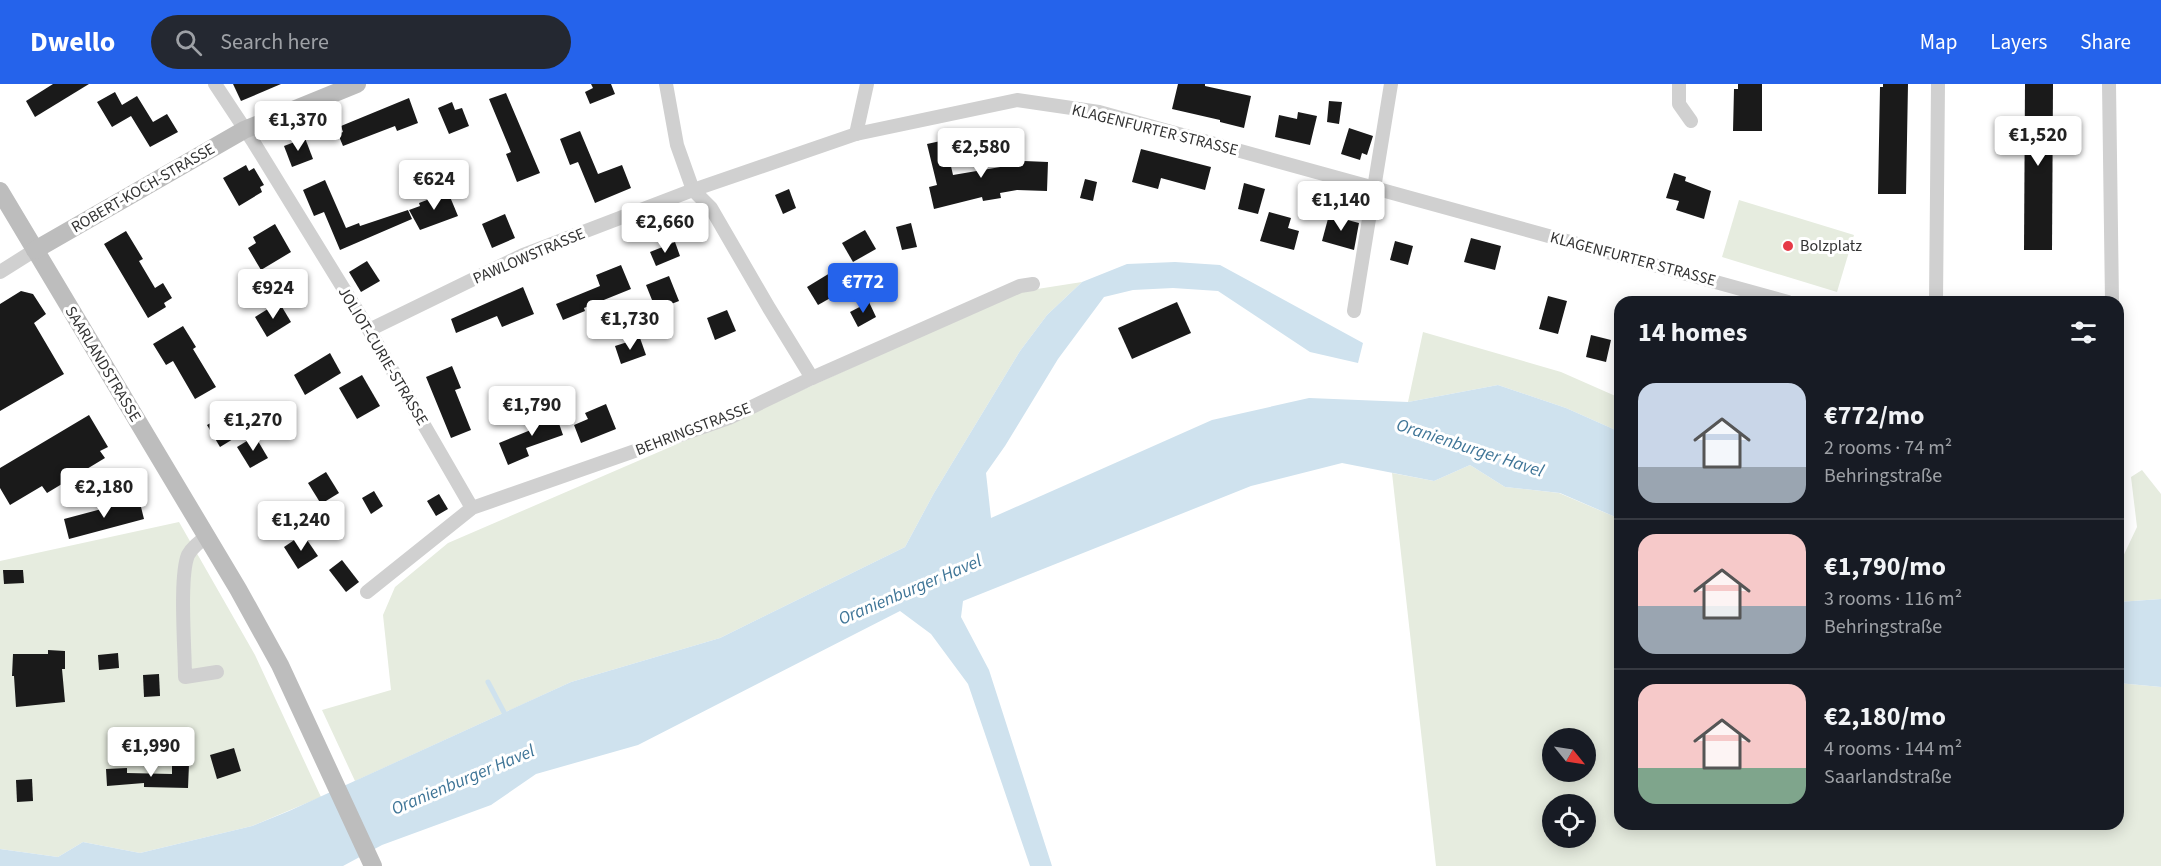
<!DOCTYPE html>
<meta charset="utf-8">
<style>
:root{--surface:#171b24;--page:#242831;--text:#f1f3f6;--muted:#9ea1a6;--line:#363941;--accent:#2563eb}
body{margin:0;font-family:"Source Sans 3",sans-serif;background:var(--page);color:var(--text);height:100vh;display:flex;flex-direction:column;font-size:22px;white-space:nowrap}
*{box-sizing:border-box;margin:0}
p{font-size:20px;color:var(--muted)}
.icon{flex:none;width:33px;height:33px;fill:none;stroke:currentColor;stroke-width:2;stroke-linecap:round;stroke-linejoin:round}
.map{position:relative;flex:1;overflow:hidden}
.details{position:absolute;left:1614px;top:212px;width:510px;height:534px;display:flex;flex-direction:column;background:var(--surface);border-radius:18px;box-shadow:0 3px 15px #0003}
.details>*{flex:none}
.needle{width:39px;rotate:120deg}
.fabs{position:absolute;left:1542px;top:644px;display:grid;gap:12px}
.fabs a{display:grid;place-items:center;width:54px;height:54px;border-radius:50%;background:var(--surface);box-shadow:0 3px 15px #0003;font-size:30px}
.price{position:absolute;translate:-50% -51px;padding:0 14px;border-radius:6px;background:#fff;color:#222;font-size:20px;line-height:39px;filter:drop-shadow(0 2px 3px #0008)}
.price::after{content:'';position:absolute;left:50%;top:36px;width:18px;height:14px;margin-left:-9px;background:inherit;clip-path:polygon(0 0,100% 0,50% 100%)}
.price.selected{background:var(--accent);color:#fff}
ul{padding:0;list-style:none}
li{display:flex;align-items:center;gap:18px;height:150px;padding:0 24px}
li+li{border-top:2px solid var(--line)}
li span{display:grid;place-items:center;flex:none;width:168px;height:120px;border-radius:18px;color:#555}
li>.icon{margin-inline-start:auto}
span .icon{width:72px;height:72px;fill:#fffc;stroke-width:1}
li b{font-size:26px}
h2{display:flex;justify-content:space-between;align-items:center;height:72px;padding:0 24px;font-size:26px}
header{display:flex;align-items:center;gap:36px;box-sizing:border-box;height:84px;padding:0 30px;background:var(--accent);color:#fff}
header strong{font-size:28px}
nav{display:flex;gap:33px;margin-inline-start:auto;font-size:21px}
.search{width:420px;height:54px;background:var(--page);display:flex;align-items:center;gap:15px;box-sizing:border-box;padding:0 21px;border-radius:33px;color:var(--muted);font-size:22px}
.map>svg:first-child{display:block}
.green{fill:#e6ecdf;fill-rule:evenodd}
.water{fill:#cfe2ee}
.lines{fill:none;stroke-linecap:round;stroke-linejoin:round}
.stream{stroke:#cfe2ee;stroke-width:5}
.building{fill:#1a1a1a}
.street{stroke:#d0d0d0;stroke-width:14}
.secondary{stroke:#bdbdbd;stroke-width:18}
.poi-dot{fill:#e63946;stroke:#fff;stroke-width:2}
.labels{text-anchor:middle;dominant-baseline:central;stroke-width:6;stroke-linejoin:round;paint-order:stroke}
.street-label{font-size:16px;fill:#333;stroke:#fff}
.poi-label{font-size:16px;fill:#333;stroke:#fff;text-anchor:start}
.water-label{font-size:18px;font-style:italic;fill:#3f7597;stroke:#fff}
</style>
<header>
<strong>Dwello</strong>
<div class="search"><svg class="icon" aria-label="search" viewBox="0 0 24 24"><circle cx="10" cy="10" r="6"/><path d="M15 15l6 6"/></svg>Search here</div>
<nav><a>Map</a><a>Layers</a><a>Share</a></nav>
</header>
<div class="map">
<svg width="2161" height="782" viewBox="0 0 2161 782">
<rect width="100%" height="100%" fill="#fff"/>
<g class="green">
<polygon points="1739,116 1854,151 1837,208 1722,173"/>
<polygon points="1082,198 1047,231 1020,267 934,409 905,463 720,554 571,598 355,697 322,626 391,606 383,531 395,503 448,459 809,303 1018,208"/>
<polygon points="1423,248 1561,288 1620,314 1620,348 1566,324 1498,301 1408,318"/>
<path d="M1470,381L1505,403L1559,409L1620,435V740H2118V599L2161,603V782H1436L1392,389L1434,397ZM1552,654H1586V687H1552ZM1552,720H1586V753H1552Z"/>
<polygon points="2142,386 2161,410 2161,515 2118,518 2118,479 2120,479 2137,443 2131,393"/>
<polygon points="179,438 255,571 321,713 252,742 140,769 83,758 58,773 0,765 0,477"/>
</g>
<g class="water">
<polygon points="1175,178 1220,181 1363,259 1358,279 1310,268 1218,207 1173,204 1133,206 1104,213 1058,275 1005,362 986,389 991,434 1212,336 1309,314 1408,318 1498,301 1566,324 1620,348 1620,435 1560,409 1505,403 1470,381 1434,397 1342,379 1251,402 963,517 961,533 989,586 1052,782 1030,782 968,600 931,550 900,527 638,661 536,690 491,721 382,761 343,782 0,782 0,765 58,773 83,758 140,769 252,742 289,727 571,598 720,554 905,463 934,409 1020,267 1047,231 1082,198 1127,180"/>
<polygon points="2161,515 2161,603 2118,599 2118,518"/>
</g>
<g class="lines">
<polyline class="stream" points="488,598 507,634"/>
</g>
<g class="building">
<polygon points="53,0 89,0 35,33 26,17"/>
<polygon points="233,0 281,0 241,17"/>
<polygon points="591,0 611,0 615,10 590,20 585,8 593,4"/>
<polygon points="1178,0 1205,0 1205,2 1251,12 1244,44 1220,38 1220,36 1172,25"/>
<polygon points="1738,0 1762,0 1762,47 1733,47 1734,5 1738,5"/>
<polygon points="1883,0 1908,0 1906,110 1878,110 1880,3 1883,3"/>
<polygon points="2025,0 2053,0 2052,166 2024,166"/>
<polygon points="115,8 122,21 137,12 153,38 167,30 178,48 150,63 131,32 112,43 97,18"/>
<polygon points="506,9 540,89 517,98 506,70 511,68 489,15"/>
<polygon points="409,14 418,39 397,47 395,42 343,62 338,50 343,48 341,42"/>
<polygon points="1329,17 1342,18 1339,40 1327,38"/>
<polygon points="452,18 455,26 462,24 469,42 449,50 438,24"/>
<polygon points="1298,28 1317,32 1310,61 1275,53 1279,31 1297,35"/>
<polygon points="1349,44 1373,52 1367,71 1362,69 1360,76 1341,70"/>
<polygon points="580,47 598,90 622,81 631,104 595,119 578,78 570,81 560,55"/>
<polygon points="305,54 313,75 292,83 284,62"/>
<polygon points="945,56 953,91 1024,79 1024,77 1048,78 1047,107 1017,106 1000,109 1001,114 983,117 982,113 934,125 929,103 937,101 927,60"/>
<polygon points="1141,65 1211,83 1205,106 1161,94 1158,105 1132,98"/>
<polygon points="246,81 249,87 254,84 264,101 260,103 262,108 239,122 223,94"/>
<polygon points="1674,89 1686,93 1685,97 1711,107 1704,135 1676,126 1679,117 1666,114"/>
<polygon points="1085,95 1097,98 1093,117 1080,114"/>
<polygon points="325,96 346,144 359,139 360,142 408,126 412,135 340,166 324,128 314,132 303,106"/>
<polygon points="1244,99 1265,105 1258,130 1238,125"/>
<polygon points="789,105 796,124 783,130 775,111"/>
<polygon points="448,108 458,132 420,146 409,126 420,122 419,119"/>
<polygon points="1269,128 1291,134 1288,144 1299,147 1294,166 1260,157"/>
<polygon points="505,130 515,154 492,164 482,140"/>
<polygon points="1329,131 1359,139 1354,166 1322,157"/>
<polygon points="911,139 917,163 902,166 896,143"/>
<polygon points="275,140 291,168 261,186 248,164 256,159 253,153"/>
<polygon points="865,146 876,165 853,178 842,159"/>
<polygon points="126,147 143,175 139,177 155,204 163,199 172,214 164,219 166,223 148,234 104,160"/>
<polygon points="1471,154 1501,162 1495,186 1464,178"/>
<polygon points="1395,157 1413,162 1408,181 1390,176"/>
<polygon points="675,158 680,172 656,182 650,168"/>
<polygon points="367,177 380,197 361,208 349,188"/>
<polygon points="621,181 631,205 584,224 585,227 563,236 556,220 600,202 596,191"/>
<polygon points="830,189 841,208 818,221 807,203"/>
<polygon points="669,192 679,217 656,226 646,201"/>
<polygon points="523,203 534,230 502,243 497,232 456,249 451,235"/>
<polygon points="21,207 33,210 46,230 34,239 64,290 0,327 0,220"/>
<polygon points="1548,212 1567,217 1558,250 1539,245"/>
<polygon points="279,218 291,238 267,253 255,233"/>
<polygon points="869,218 876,233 858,243 850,228"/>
<polygon points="1177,218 1191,249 1132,275 1118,244"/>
<polygon points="727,226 736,247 715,256 707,234"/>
<polygon points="183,242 196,263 193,265 216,303 195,315 173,277 166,281 153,260"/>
<polygon points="1591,251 1611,256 1606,278 1586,273"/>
<polygon points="640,254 646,271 621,280 615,262"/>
<polygon points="330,269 341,289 305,311 294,291"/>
<polygon points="452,282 461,304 455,306 471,346 451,354 426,293"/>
<polygon points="362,291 380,322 357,335 339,304"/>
<polygon points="606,320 616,345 581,359 574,341 588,335 585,329"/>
<polygon points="554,325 563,351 526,364 529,372 508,381 499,359 538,343 534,332"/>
<polygon points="89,331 108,363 100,367 105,374 47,409 42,402 10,421 0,404 0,384"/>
<polygon points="225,331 238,352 220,363 207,341"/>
<polygon points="255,352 268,374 250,384 237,363"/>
<polygon points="326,388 339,409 321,420 308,399"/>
<polygon points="374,407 383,422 371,430 362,414"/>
<polygon points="439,410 448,425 436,432 427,417"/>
<polygon points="139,415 144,435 69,455 64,435"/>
<polygon points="303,450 318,472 298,485 284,463"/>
<polygon points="342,476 359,498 346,508 329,486"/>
<polygon points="3,486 23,486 24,499 4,500"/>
<polygon points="48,566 65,567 65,585 62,585 65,618 16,623 14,592 12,592 13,570 48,570"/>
<polygon points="118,569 119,584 99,586 98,571"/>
<polygon points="159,590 160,612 144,613 143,591"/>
<polygon points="234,664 241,687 217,695 210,671"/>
<polygon points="172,680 189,680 188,704 144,703 144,699 107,702 106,685 127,684 127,689 172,690"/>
<polygon points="32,695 33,717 17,718 16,696"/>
</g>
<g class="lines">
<g class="street">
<polyline points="215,0 254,59 369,246 472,424"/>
<polyline points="666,0 677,61 693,106 711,124 769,224 812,294"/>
<polyline points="1679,0 1679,20 1691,37"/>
<polyline points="2109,0 2112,218"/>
<polyline points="856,50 867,0"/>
<polyline points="0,188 35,166"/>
<polyline points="1936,218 1938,0"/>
<polyline points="1354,227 1391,0"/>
<polyline points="369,246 523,171 693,106 856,50 1017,16 1099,28 1788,218"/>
<path d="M208,452C200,457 193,462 188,471C179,493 185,566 185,593L217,588"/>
<polyline points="367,508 472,424 729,334 812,294 1020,202 1033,200"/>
</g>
<g class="secondary">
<polyline points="0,107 238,505 280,581 373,782"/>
<polyline points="35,166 244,46 357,0"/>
</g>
</g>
<circle class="poi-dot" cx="1788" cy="162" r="6"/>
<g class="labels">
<g class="street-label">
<text transform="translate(1155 46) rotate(14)">KLAGENFURTER STRASSE</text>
<text transform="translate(143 104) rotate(-30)">ROBERT-KOCH-STRASSE</text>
<text transform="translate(529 172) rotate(-23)">PAWLOWSTRASSE</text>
<text transform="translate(1633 175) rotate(15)">KLAGENFURTER STRASSE</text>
<text transform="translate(383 272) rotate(59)">JOLIOT-CURIE-STRASSE</text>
<text transform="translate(103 280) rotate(59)">SAARLANDSTRASSE</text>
<text transform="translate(693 345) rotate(-21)">BEHRINGSTRASSE</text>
</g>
<g class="poi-label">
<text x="1800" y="162">Bolzplatz</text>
</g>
<g class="water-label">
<text transform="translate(1470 364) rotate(18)">Oranienburger Havel</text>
<text transform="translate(910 506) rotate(-23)">Oranienburger Havel</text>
<text transform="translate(463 696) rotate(-23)">Oranienburger Havel</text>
</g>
</g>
</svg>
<div class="fabs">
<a><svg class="needle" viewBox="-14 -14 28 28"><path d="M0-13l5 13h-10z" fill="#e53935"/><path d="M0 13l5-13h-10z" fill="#9ea1a6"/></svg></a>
<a><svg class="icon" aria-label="locate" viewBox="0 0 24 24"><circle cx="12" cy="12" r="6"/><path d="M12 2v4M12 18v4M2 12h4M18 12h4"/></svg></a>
</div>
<b class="price" style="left:298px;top:68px">€1,370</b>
<b class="price" style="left:2038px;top:83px">€1,520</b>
<b class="price" style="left:981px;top:95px">€2,580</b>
<b class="price" style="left:434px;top:127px">€624</b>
<b class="price" style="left:1341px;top:148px">€1,140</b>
<b class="price" style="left:665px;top:170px">€2,660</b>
<b class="price selected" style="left:863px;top:230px">€772</b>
<b class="price" style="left:273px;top:236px">€924</b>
<b class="price" style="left:630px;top:267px">€1,730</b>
<b class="price" style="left:532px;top:353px">€1,790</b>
<b class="price" style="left:253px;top:368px">€1,270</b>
<b class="price" style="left:104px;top:435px">€2,180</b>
<b class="price" style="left:301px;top:468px">€1,240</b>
<b class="price" style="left:151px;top:694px">€1,990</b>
<section class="details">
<h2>14 homes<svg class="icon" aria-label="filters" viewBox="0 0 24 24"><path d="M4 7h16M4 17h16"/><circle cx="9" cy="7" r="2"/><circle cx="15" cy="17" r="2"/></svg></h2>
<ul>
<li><span style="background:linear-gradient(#c9d6e8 70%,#9aa5b1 0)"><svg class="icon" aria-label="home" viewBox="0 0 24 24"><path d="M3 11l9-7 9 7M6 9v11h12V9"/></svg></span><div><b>€772/mo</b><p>2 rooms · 74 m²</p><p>Behringstraße</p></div></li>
<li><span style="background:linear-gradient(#f6c9c9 60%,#9aa5b1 0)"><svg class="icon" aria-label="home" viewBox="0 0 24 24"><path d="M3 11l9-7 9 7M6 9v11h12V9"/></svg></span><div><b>€1,790/mo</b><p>3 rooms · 116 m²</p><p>Behringstraße</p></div></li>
<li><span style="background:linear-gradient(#f6c9c9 70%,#7fa58c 0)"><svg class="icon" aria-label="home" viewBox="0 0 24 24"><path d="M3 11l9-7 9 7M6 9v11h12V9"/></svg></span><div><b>€2,180/mo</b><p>4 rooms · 144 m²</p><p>Saarlandstraße</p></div></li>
</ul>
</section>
</div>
